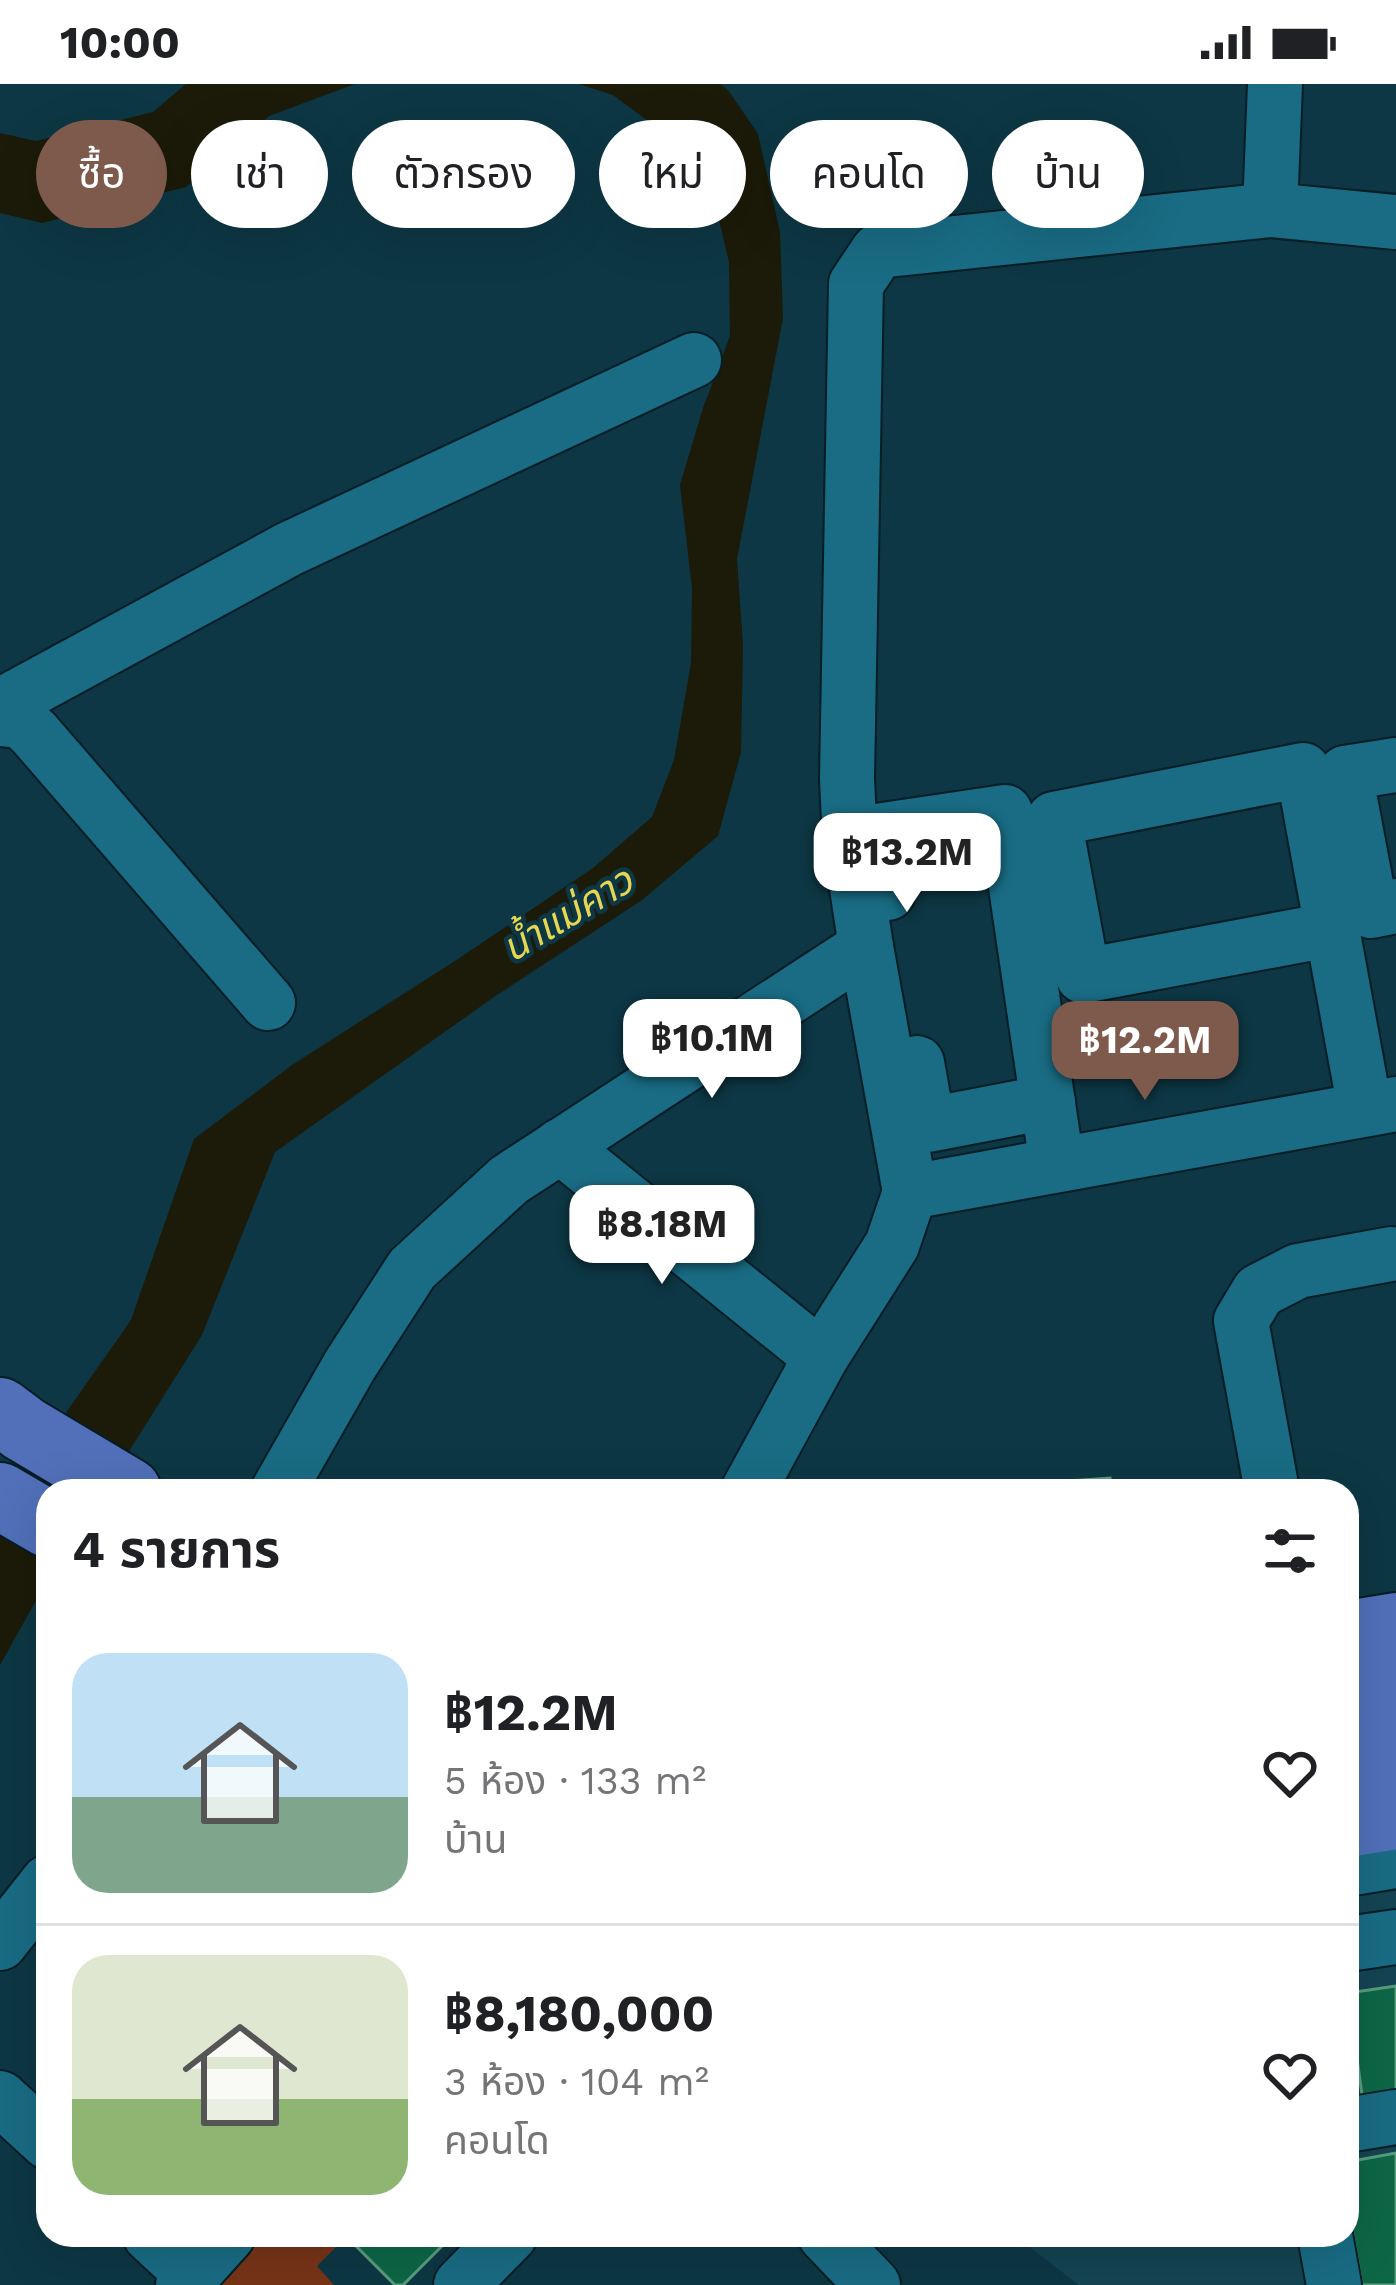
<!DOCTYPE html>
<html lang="th">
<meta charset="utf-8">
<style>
:root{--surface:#fff;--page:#f6f6f6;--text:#202124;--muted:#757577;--line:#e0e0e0;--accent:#7e5a4d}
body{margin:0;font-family:"Work Sans","Noto Sans Thai",sans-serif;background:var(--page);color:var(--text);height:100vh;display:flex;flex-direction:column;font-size:45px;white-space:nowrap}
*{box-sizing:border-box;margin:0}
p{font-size:39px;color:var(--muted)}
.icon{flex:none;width:66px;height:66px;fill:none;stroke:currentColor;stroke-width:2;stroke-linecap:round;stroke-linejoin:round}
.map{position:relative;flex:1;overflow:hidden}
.sheet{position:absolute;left:36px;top:1395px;width:1323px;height:768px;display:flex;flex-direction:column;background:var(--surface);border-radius:36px;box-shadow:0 12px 48px #0002}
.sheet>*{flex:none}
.guide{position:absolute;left:36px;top:36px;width:1326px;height:108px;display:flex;gap:24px}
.price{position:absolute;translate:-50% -102px;padding:0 27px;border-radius:24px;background:#fff;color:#222;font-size:39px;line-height:78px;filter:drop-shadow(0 3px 6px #0008)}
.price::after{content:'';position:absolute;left:50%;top:72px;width:36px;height:27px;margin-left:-18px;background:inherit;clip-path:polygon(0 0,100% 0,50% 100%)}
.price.selected{background:var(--accent);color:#fff}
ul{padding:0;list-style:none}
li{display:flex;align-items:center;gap:36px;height:300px;padding:0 36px}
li+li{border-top:3px solid var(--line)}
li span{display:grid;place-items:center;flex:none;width:336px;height:240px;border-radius:36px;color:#555}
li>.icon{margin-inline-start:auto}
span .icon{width:144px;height:144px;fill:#fffc;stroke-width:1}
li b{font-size:51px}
h2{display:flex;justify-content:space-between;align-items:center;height:144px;padding:0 36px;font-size:51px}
.pill{padding:0 42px;border-radius:54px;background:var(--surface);box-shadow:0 12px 48px #0002;font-size:42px;line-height:108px}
.pill.selected{background:var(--accent);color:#fff}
.status{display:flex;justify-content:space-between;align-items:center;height:84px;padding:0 60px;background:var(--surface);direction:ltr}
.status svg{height:33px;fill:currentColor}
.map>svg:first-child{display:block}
.built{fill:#144453}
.green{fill:#773417}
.water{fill:#1c1a08}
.building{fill:#0d6747;stroke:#599c7d;stroke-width:3}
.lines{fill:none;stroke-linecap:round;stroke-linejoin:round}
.minor-casing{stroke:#051d25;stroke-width:58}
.major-casing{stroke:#051d25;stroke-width:70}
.minor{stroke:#196c84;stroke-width:54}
.major{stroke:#5170b9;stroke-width:66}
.labels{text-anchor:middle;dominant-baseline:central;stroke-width:9;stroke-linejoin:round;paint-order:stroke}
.water-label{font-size:39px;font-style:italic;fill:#e6d651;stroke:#0d3744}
</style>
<div class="status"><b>10:00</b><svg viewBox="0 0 49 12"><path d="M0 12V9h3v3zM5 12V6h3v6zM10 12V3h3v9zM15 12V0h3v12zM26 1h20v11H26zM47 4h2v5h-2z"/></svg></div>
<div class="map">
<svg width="1396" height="2201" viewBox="0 0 1396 2201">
<rect width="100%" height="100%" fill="#0d3744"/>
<polygon class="built" points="1396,1762 1396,2201 1079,2201 1014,2151 1347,2151 1347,1770"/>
<polygon class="green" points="259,2151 348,2151 317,2182 334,2201 209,2201"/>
<g class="water">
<polygon points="186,0 355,0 269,32 186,103 42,139 0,129 0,49 36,57 153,28"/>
<polygon points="579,0 720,0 728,6 758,50 780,148 783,234 737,475 743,561 741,668 718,752 642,816 494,913 275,1068 202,1251 104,1407 48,1407 48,1495 0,1581 0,1423 131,1236 194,1055 292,981 458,875 593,784 652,733 674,676 691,579 692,504 680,401 703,324 730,252 729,178 710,97 691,69 613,11"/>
</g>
<g class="building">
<polygon points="1110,1394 1111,1407 925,1407"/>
<polygon points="1396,1902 1396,2013 1363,2018 1348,1909"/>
<polygon points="1396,2069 1396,2201 1362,2201 1347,2117 1347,2078"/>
<polygon points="357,2151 453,2151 403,2201 395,2201 351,2157"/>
</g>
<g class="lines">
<defs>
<g id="minor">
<polyline points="1270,126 1275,0"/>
<polyline points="0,622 289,465 694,276"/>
<polyline points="0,635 21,637 34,649 268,919"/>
<polyline points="1396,681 1345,689 1371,827 1396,822"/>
<polyline points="888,809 877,747 1005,728 1057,1081"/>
<polyline points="1334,845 1083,892 1054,735 1303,686 1365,1025"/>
<polyline points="917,979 928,1041 1048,1018"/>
<polyline points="560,1062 821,1273"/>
<polyline points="910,1108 1396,1020"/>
<polyline points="278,1407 350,1281 412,1185 509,1096 866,863"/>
<polyline points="748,1407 821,1273 892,1161 910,1108 866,863 850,758 847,695 856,200 878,167 1270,126 1396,138"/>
<polyline points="1272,1407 1241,1237 1259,1207 1298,1187 1391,1170"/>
<polyline points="1347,1785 1396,1777"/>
<polyline points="0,1859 48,1798"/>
<polyline points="1348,1860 1396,1853"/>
<polyline points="0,2014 48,2058"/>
<polyline points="1347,2041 1396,2033"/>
<polyline points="150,2151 193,2191"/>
<polyline points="825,2151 873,2201"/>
<polyline points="1325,2151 1334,2201"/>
<polyline points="183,2201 228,2151"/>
<polyline points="461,2201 510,2151"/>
</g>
<g id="major">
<polyline points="0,1327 24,1345 128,1407"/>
<polyline points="0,1412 48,1440"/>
<polyline points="1347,1550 1396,1542"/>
<polyline points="1347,1612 1396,1604"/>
<polyline points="1347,1676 1396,1667"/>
<polyline points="1347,1740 1396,1732"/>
</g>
</defs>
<use href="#minor" class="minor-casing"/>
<use href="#major" class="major-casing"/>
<use href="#minor" class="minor"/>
<use href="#major" class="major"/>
</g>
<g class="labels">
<g class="water-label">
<text transform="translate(567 830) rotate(-31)">น้ำแม่คาว</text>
</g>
</g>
</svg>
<b class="price" style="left:907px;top:831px">฿13.2M</b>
<b class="price" style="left:712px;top:1017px">฿10.1M</b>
<b class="price selected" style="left:1145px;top:1019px">฿12.2M</b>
<b class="price" style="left:662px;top:1203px">฿8.18M</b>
<div class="guide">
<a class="pill selected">ซื้อ</a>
<a class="pill">เช่า</a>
<a class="pill">ตัวกรอง</a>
<a class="pill">ใหม่</a>
<a class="pill">คอนโด</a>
<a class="pill">บ้าน</a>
</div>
<section class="sheet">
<h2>4 รายการ<svg class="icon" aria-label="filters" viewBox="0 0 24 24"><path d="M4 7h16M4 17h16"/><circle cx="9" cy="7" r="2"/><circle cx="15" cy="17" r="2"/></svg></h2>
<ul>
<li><span style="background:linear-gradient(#bfe0f5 60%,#7fa58c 0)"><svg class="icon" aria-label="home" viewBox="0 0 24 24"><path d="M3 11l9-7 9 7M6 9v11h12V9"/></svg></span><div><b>฿12.2M</b><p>5 ห้อง · 133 m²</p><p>บ้าน</p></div><svg class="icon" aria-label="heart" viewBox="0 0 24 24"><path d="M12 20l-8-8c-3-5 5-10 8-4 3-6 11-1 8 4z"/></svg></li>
<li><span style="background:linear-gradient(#dfe7d0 60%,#8fb573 0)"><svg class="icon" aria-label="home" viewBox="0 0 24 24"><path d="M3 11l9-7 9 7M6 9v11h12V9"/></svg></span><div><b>฿8,180,000</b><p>3 ห้อง · 104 m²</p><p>คอนโด</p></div><svg class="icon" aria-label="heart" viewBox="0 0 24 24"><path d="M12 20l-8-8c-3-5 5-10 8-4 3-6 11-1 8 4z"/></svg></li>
</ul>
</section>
</div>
